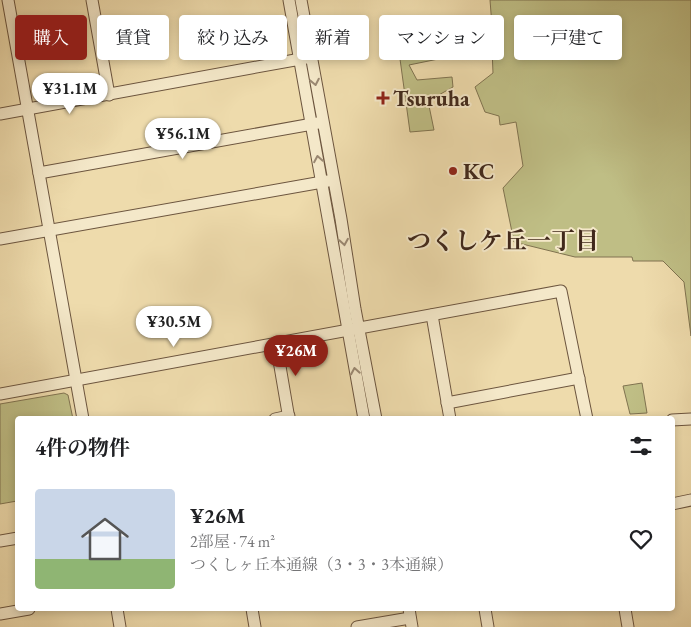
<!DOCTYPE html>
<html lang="ja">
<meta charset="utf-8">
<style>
:root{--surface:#fff;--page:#f2f2f2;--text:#202124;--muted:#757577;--line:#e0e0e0;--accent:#8f2418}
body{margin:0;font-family:"EB Garamond","Noto Serif JP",serif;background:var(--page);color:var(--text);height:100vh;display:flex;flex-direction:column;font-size:19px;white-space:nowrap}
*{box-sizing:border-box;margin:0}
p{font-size:16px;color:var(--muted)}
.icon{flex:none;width:28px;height:28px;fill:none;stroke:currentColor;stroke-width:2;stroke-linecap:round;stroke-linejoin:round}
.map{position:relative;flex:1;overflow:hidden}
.panel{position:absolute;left:15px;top:416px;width:660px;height:195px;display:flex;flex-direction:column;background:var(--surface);border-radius:5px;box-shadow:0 2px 8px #0003}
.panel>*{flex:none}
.guide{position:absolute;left:15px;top:15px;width:661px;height:45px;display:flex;gap:10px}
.price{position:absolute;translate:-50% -42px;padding:0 11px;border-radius:18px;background:#fff;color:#222;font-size:16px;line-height:32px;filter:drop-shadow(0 1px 2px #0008)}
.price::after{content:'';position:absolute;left:50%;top:30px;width:15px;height:11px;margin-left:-8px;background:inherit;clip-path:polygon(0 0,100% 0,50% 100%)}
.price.on{background:var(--accent);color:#fff}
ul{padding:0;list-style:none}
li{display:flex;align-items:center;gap:15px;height:125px;padding:0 20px}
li+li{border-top:1px solid var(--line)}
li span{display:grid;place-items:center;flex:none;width:140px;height:100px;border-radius:5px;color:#555}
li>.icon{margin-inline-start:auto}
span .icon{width:60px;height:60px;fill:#fffc;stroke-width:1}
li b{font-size:21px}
h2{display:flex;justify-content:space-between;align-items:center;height:60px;padding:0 20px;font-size:21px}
.chip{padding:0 18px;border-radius:5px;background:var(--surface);box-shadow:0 2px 8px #0003;font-size:18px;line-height:45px}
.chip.on{background:var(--accent);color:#fff}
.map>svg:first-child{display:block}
.green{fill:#bfbe85;stroke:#807350}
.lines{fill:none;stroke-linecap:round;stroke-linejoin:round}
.minor-casing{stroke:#6c553f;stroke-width:13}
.minor{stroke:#f4e8c9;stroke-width:11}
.oneway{stroke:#9a8872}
.poi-dot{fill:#8f2418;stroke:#f4e8c9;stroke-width:2}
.labels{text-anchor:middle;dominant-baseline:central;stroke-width:4;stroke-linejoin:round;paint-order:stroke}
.poi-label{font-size:22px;font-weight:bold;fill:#40281b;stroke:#f4e8c9;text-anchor:start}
.neighbourhood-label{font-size:24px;font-weight:bold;fill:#40281b;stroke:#f4e8c9}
</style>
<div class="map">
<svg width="691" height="627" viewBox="0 0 691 627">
<rect width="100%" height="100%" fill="#eedbac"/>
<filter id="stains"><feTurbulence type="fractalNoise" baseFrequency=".004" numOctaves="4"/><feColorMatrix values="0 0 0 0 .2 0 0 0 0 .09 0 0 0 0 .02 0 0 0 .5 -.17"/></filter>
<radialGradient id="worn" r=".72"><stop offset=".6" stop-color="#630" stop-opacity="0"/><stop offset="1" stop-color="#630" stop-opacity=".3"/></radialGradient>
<g class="green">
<polygon points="490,0 691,0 691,336 684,282 663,261 633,261 632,257 575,257 514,242 503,188 523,166 516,122 500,125 499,116 485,112 475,87 493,73 492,48 409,65 417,80 452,77 453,87 428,101 434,130 410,132 400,59 493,39"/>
<polygon points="642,383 647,413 630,414 623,386"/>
<polygon points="64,393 68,395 73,419 18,419 17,501 0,504 0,404"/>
</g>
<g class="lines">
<defs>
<g id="minor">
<polyline points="8,0 83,419"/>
<polyline points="92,0 109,95"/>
<polyline points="289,0 364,419"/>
<polyline points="301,0 341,219 355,309 376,419"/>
<polyline points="0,114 306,58"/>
<polyline points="39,173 318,123"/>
<polyline points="0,239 328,181"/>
<polyline points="432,315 450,419"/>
<polyline points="276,343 289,419"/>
<polyline points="0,394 561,291 587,419"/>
<polyline points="447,403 579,378"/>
<polyline points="275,419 289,416"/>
<polyline points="672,420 691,419"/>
<polyline points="672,504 691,500"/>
<polyline points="0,541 18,538"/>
<polyline points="117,609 120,627"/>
<polyline points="252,609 255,627"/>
<polyline points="409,609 412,627"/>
<polyline points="485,609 488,627"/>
<polyline points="625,609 628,627"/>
<polyline points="0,614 29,609"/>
<polyline points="357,627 410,618"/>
</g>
</defs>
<use href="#minor" class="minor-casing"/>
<use href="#minor" class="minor"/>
</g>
<defs><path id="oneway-chevron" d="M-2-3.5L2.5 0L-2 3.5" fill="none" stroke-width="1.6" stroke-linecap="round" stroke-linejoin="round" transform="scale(1.25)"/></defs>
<g class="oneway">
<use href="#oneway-chevron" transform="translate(315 82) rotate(79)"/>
<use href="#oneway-chevron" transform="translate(318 159) rotate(-100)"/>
<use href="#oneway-chevron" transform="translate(344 242) rotate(81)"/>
<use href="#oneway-chevron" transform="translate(355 371) rotate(-100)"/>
</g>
<g class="poi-dot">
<path d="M380.5 90.5h5v5h5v5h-5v5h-5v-5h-5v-5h5z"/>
<circle cx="453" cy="171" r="5"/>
</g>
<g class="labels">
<g class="poi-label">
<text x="393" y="98">Tsuruha</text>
<text x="463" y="171">KC</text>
</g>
<g class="neighbourhood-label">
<text x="503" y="240">つくしケ丘一丁目</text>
</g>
</g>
<rect width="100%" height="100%" filter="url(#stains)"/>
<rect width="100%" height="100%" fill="url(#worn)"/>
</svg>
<b class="price" style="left:70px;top:115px">¥31.1M</b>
<b class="price" style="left:183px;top:160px">¥56.1M</b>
<b class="price" style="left:174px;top:348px">¥30.5M</b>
<b class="price on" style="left:296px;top:377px">¥26M</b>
<div class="guide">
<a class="chip on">購入</a>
<a class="chip">賃貸</a>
<a class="chip">絞り込み</a>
<a class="chip">新着</a>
<a class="chip">マンション</a>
<a class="chip">一戸建て</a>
</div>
<section class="panel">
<h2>4件の物件<svg class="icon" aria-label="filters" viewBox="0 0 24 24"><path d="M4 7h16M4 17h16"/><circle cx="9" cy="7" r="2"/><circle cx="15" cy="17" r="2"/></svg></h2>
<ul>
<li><span style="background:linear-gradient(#c9d6e8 70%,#8fb573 0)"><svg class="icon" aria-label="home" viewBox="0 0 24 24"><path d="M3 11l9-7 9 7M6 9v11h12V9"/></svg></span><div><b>¥26M</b><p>2部屋 · 74 m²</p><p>つくしヶ丘本通線（3・3・3本通線）</p></div><svg class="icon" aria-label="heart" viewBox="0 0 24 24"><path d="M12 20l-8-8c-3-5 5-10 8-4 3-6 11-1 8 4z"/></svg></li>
</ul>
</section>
</div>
